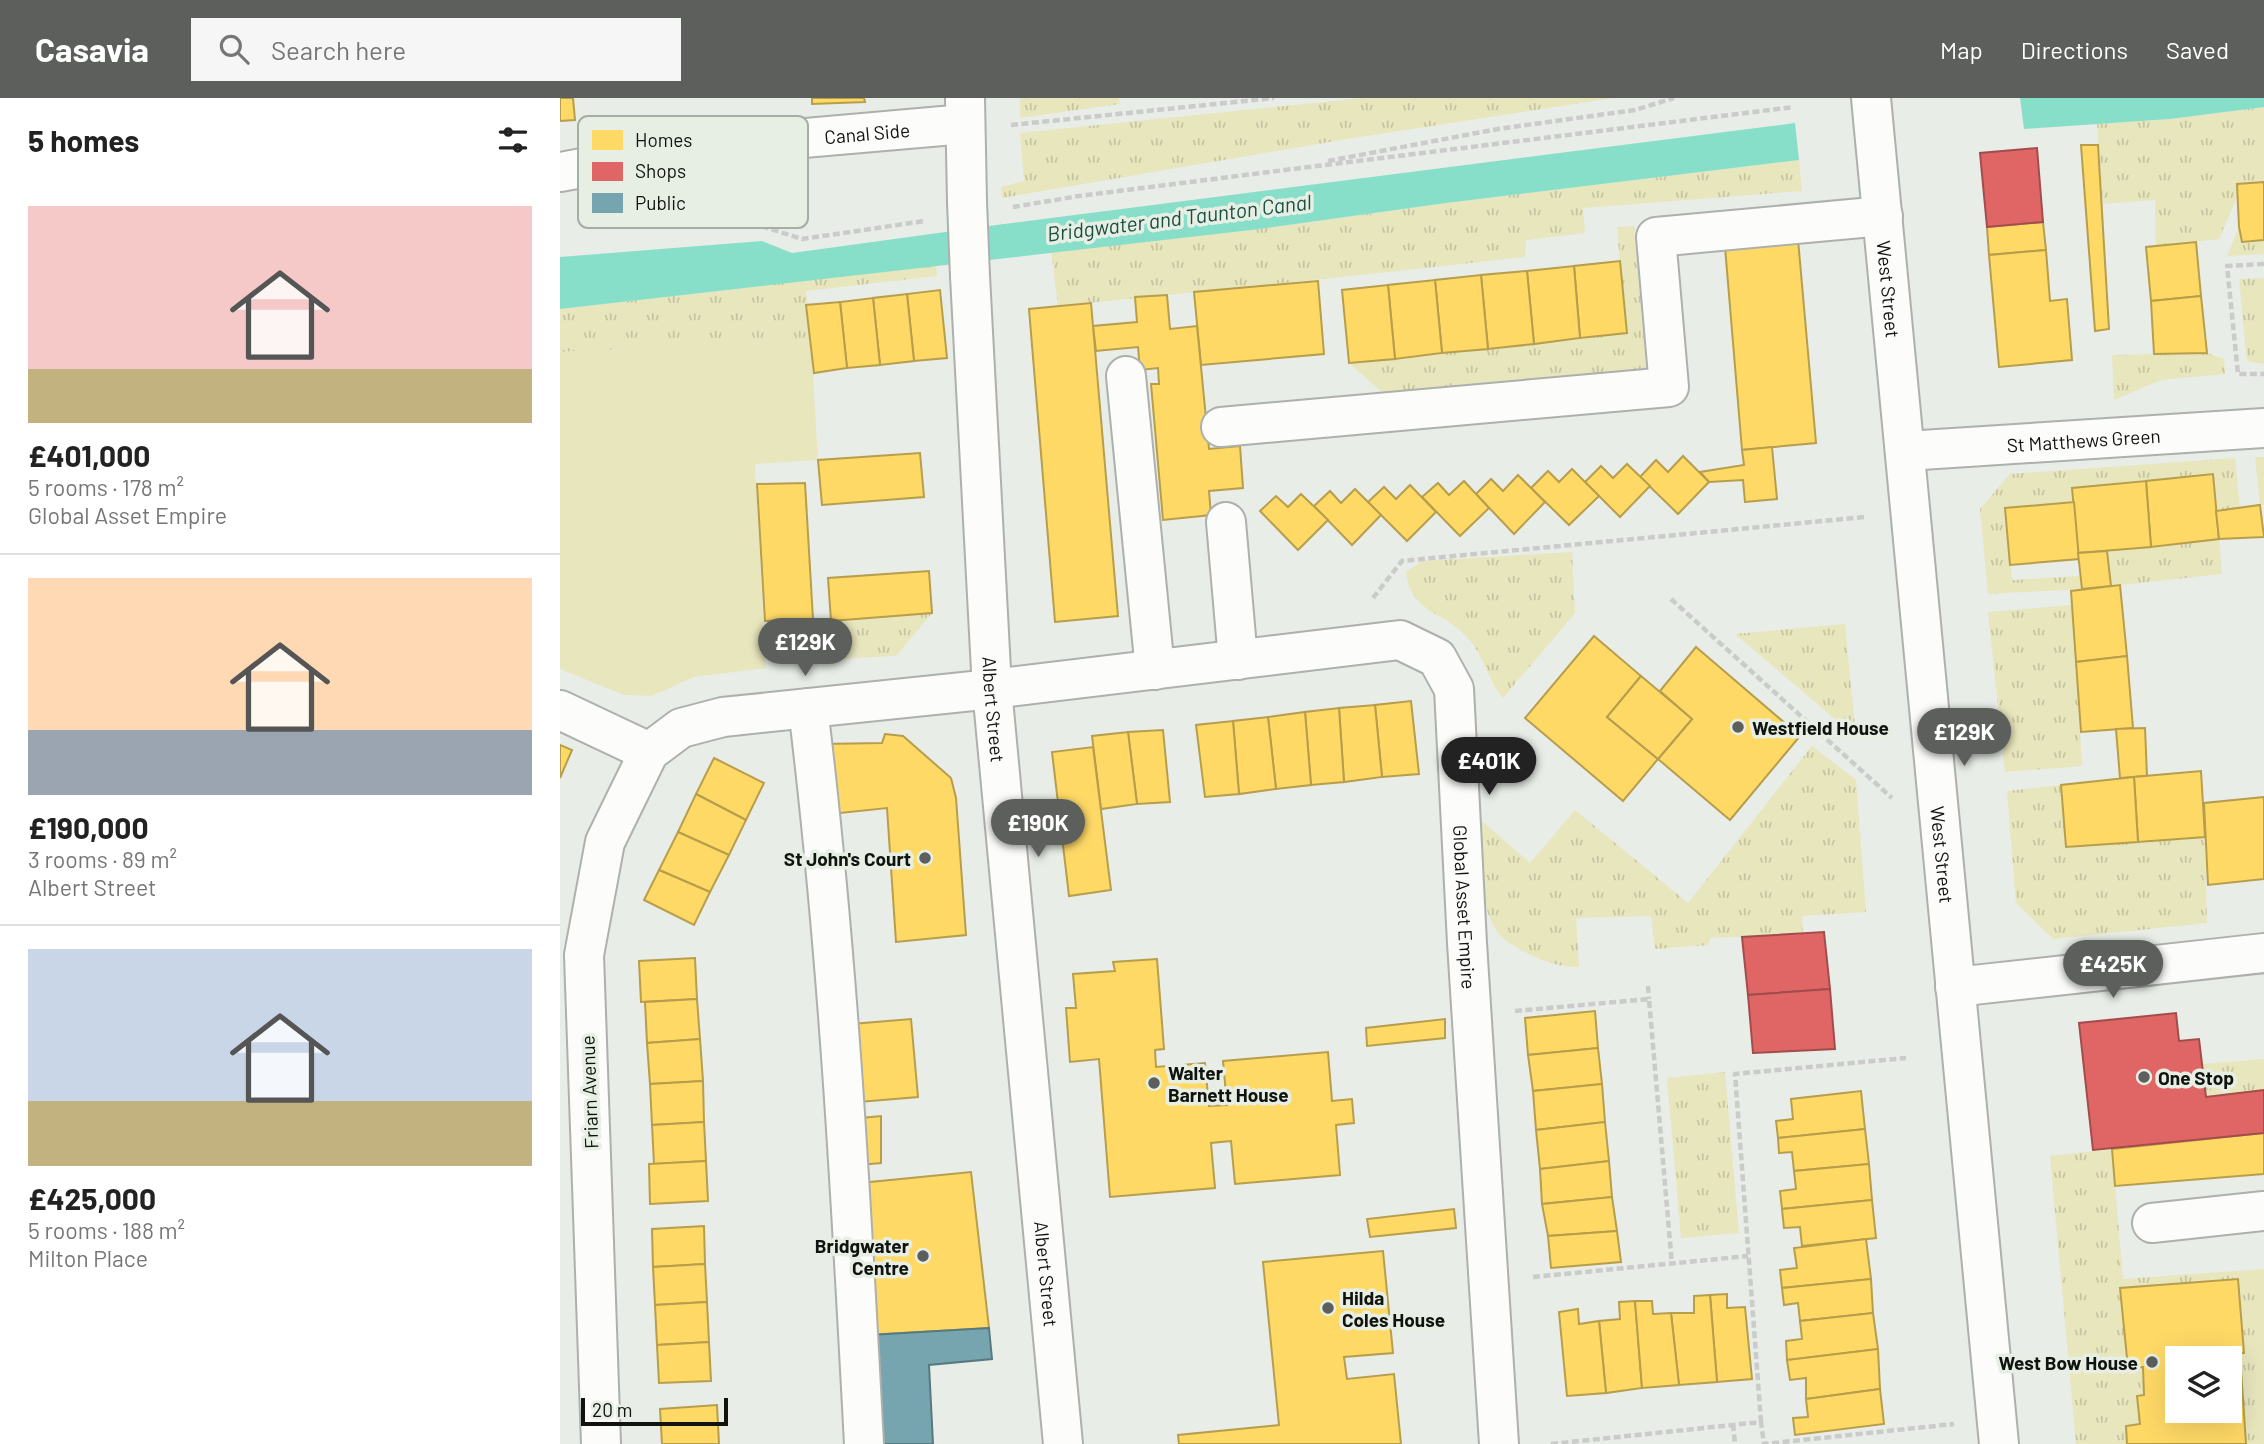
<!DOCTYPE html>
<meta charset="utf-8">
<style>
:root{--surface:#fff;--page:#f6f6f6;--text:#222;--muted:#767676;--line:#e0e0e0;--accent:#5c5f5b}
body{margin:0;font-family:Barlow,sans-serif;background:var(--page);color:var(--text);height:100vh;display:flex;flex-direction:column;font-size:26px;white-space:nowrap}
*{box-sizing:border-box;margin:0}
p{font-size:23px;color:var(--muted)}
.icon{flex:none;width:38px;height:38px;fill:none;stroke:currentColor;stroke-width:2;stroke-linecap:round;stroke-linejoin:round}
.map{position:relative;flex:1;overflow:hidden}
.details{display:flex;flex-direction:column;background:var(--surface);width:560px}
.details>*{flex:none}
.fabs{position:absolute;left:1605px;top:1248px;display:grid;gap:14px}
.fabs a{display:grid;place-items:center;width:77px;height:77px;border-radius:0px;background:var(--surface);box-shadow:0 7px 28px #0002;font-size:35px}
.scale{position:absolute;left:21px;bottom:18px;width:147px;box-sizing:border-box;padding-left:7px;border:4px solid #10130f;border-top:0;font-size:19px;line-height:24px;white-space:nowrap;color:#10130f;-webkit-text-stroke:5px #e7efe5;paint-order:stroke}
.price{position:absolute;translate:-50% -60px;padding:0 16px;border-radius:24px;background:var(--accent);color:#fff;font-size:23px;line-height:46px;filter:drop-shadow(0 2px 4px #0008)}
.price::after{content:'';position:absolute;left:50%;top:42px;width:21px;height:16px;margin-left:-10px;background:inherit;clip-path:polygon(0 0,100% 0,50% 100%)}
.price.selected{background:#222;color:#fff}
ul{padding:0;list-style:none}
li{display:grid;align-content:center;gap:14px;height:371px;padding:0 28px}
li+li{border-top:2px solid var(--line)}
li span{display:grid;place-items:center;height:217px;border-radius:0px;color:#555}
li>.icon{margin-inline-start:auto}
span .icon{width:126px;height:126px;fill:#fffc;stroke-width:1}
li b{font-size:30px}
h2{display:flex;justify-content:space-between;align-items:center;height:84px;padding:0 28px;font-size:30px}
header{display:flex;align-items:center;gap:42px;box-sizing:border-box;height:98px;padding:0 35px;background:var(--accent);color:#fff}
header strong{font-size:33px}
nav{display:flex;gap:38px;margin-inline-start:auto;font-size:24px}
.search{width:490px;height:63px;background:var(--page);display:flex;align-items:center;gap:18px;box-sizing:border-box;padding:0 24px;border-radius:0px;color:var(--muted);font-size:26px}
main{display:flex;flex:1;min-height:0}
.map>svg:first-child{display:block}
.grass{fill:url(#grass-tufts)}
.garden{fill:#e8e6bd}
.water{fill:#87dfca}
.homes{fill:#ffd966;stroke:#b79e4c;stroke-width:2}
.shops{fill:#e06666;stroke:#a24d4c;stroke-width:2}
.public{fill:#76a5af;stroke:#57797f;stroke-width:2}
.lines{fill:none;stroke-linecap:round;stroke-linejoin:round}
.minor-casing{stroke:#adb0ac;stroke-width:42}
.path{stroke:#cacbca;stroke-width:4.5;stroke-dasharray:7 3.5;stroke-linecap:butt}
.minor{stroke:#fcfcfb;stroke-width:38}
.minor-bridge-casing{stroke:#adb0ac;stroke-width:42;stroke-linecap:butt}
.minor-bridge{stroke:#fcfcfb;stroke-width:38}
.poi-dot{fill:#5c5f5b;stroke:#e7efe5;stroke-width:2.5}
.labels{text-anchor:middle;dominant-baseline:central;stroke-width:7;stroke-linejoin:round;paint-order:stroke}
.street-label{font-size:19px;fill:#10130f;stroke:#e7efe5}
.poi-label{font-size:19px;font-weight:bold;fill:#10130f;stroke:#e7efe5;text-anchor:start}
.water-label{font-size:21px;font-style:italic;fill:#194e42;stroke:#e7efe5}
.key{fill:#e7efe5;stroke:#a6ada5;stroke-width:2}
.key-label{font-size:19px;fill:#10130f}
</style>
<header>
<strong>Casavia</strong>
<div class="search"><svg class="icon" aria-label="search" viewBox="0 0 24 24"><circle cx="10" cy="10" r="6"/><path d="M15 15l6 6"/></svg>Search here</div>
<nav><a>Map</a><a>Directions</a><a>Saved</a></nav>
</header>
<main>
<section class="details">
<h2>5 homes<svg class="icon" aria-label="filters" viewBox="0 0 24 24"><path d="M4 7h16M4 17h16"/><circle cx="9" cy="7" r="2"/><circle cx="15" cy="17" r="2"/></svg></h2>
<ul>
<li><span style="background:linear-gradient(#f6c9c9 75%,#c2b280 0)"><svg class="icon" aria-label="home" viewBox="0 0 24 24"><path d="M3 11l9-7 9 7M6 9v11h12V9"/></svg></span><div><b>£401,000</b><p>5 rooms · 178 m²</p><p>Global Asset Empire</p></div></li>
<li><span style="background:linear-gradient(#ffd9b3 70%,#9aa5b1 0)"><svg class="icon" aria-label="home" viewBox="0 0 24 24"><path d="M3 11l9-7 9 7M6 9v11h12V9"/></svg></span><div><b>£190,000</b><p>3 rooms · 89 m²</p><p>Albert Street</p></div></li>
<li><span style="background:linear-gradient(#c9d6e8 70%,#c2b280 0)"><svg class="icon" aria-label="home" viewBox="0 0 24 24"><path d="M3 11l9-7 9 7M6 9v11h12V9"/></svg></span><div><b>£425,000</b><p>5 rooms · 188 m²</p><p>Milton Place</p></div></li>
</ul>
</section>
<div class="map">
<svg width="1704" height="1346" viewBox="0 0 1704 1346">
<defs>
<pattern id="grass-tufts" width="24" height="20" patternUnits="userSpaceOnUse" patternTransform="scale(1.75)"><rect width="24" height="20" fill="#e8e6bd"/><path d="M3 7l-1-3M5 7V3M7 7l1-3M15 17l-1-3M17 17v-4M19 17l1-3" fill="none" stroke="#c6c4a1"/></pattern>
</defs>
<rect width="100%" height="100%" fill="#e8ede7"/>
<g class="grass">
<polygon points="460,0 559,0 560,6 460,20"/>
<polygon points="802,0 1053,0 787,41 442,100 441,89 464,83 460,35"/>
<polygon points="1704,9 1704,84 1678,97 1659,141 1596,148 1595,102 1543,106 1537,26 1610,21"/>
<path d="M1239,62L1242,93L1023,110L1025,135L966,142L965,159C810,176 654,193 498,208L491,153L700,131L886,105Z"/>
<polygon points="1074,128 1087,275 833,304 789,265 1066,235 1057,129"/>
<polygon points="1679,129 1682,144 1704,142 1704,156 1667,158"/>
<polygon points="376,167 377,178 246,193 251,243 0,254 0,211"/>
<polygon points="1704,180 1704,266 1703,266 1687,263 1679,181"/>
<polygon points="1647,255 1664,261 1665,276 1601,282 1554,302 1552,257"/>
<polygon points="1695,359 1704,359 1704,407 1700,407"/>
<polygon points="1675,360 1680,409 1656,413 1653,376 1513,389 1514,404 1445,410 1452,482 1520,478 1522,491 1428,496 1420,411 1450,376"/>
<polygon points="1659,441 1662,476 1551,488 1547,453"/>
<path d="M1012,454L1015,515L943,600C928,582 923,556 907,539C883,512 851,516 846,474L862,463Z"/>
<polygon points="1512,507 1522,668 1445,674 1428,514"/>
<polygon points="372,515 336,558 276,561 271,523"/>
<polygon points="1285,526 1296,639 1175,536"/>
<path d="M1252,648L1296,682L1306,814L1242,818L1243,836L1150,840L1148,847L1095,851L1091,818L1016,820L1019,869C1002,869 987,865 971,857C961,852 947,845 939,836C916,805 922,759 922,723L970,765L1015,712L1128,805Z"/>
<polygon points="1501,687 1506,749 1645,739 1647,825 1493,841 1456,805 1447,693"/>
<polygon points="1704,961 1704,992 1646,999 1641,966"/>
<polygon points="1165,974 1179,1135 1121,1140 1107,980"/>
<polygon points="1552,1051 1563,1181 1704,1171 1704,1346 1686,1346 1681,1272 1670,1272 1670,1260 1650,1260 1684,1255 1678,1182 1560,1190 1568,1270 1583,1269 1584,1297 1580,1326 1566,1328 1567,1346 1516,1346 1490,1058"/>
</g>
<polygon class="garden" points="251,243 258,362 195,366 206,570 134,579 92,598 64,597 0,571 0,254"/>
<g class="water">
<polygon points="1460,0 1704,0 1704,9 1610,21 1464,31"/>
<polygon points="1235,25 1239,62 886,105 700,131 0,211 0,159 202,143 232,155 444,126"/>
</g>
<g class="homes">
<polygon points="0,0 13,0 15,22 0,23"/>
<polygon points="252,0 304,0 305,4 252,6"/>
<polygon points="1521,47 1538,47 1549,231 1535,233"/>
<polygon points="1704,84 1704,142 1682,144 1679,129 1677,86"/>
<polygon points="1483,124 1486,152 1429,157 1427,129"/>
<polygon points="1237,130 1256,345 1182,352 1164,137"/>
<polygon points="1636,144 1641,198 1591,203 1586,149"/>
<polygon points="1486,152 1490,203 1507,201 1512,262 1439,269 1429,157"/>
<polygon points="1060,163 1067,235 1020,240 1014,168"/>
<polygon points="1014,168 1020,240 974,246 967,173"/>
<polygon points="967,173 974,246 928,251 921,177"/>
<polygon points="921,177 928,251 882,255 875,182"/>
<polygon points="875,182 882,255 835,261 828,187"/>
<polygon points="758,183 764,256 641,267 634,194"/>
<polygon points="828,187 835,261 789,265 782,192"/>
<polygon points="380,192 387,260 354,263 347,196"/>
<polygon points="347,196 354,263 320,267 313,200"/>
<polygon points="607,197 610,231 637,228 649,351 680,348 683,390 649,393 651,417 603,422 591,286 599,286 598,270 580,272 578,249 536,253 533,228 577,224 575,199"/>
<polygon points="1641,198 1647,255 1594,256 1591,203"/>
<polygon points="313,200 320,267 287,270 280,204"/>
<polygon points="280,204 287,270 254,275 246,207"/>
<polygon points="531,205 558,518 495,524 469,211"/>
<polygon points="1212,349 1217,401 1185,404 1183,382 1149,384 1140,374 1184,367 1182,352"/>
<polygon points="360,355 364,399 262,407 258,362"/>
<polygon points="1123,358 1149,384 1118,416 1080,379 1096,362 1108,374"/>
<polygon points="1067,366 1090,388 1060,419 1025,384 1041,368 1053,380"/>
<polygon points="1012,371 1039,398 1009,427 971,390 988,373 999,384"/>
<polygon points="1653,376 1659,441 1591,449 1586,383"/>
<polygon points="958,377 985,404 954,436 916,396 931,381 943,393"/>
<polygon points="904,383 929,410 900,438 862,399 878,385 889,397"/>
<polygon points="1586,383 1591,449 1518,455 1512,390"/>
<polygon points="245,385 253,521 205,523 197,386"/>
<polygon points="850,387 876,414 847,443 808,404 824,389 836,401"/>
<polygon points="795,391 821,417 792,447 754,408 770,393 781,405"/>
<polygon points="741,396 768,422 738,452 700,413 716,398 728,409"/>
<polygon points="1514,404 1519,461 1450,467 1445,410"/>
<polygon points="1700,407 1704,439 1659,441 1656,413"/>
<polygon points="1547,453 1551,488 1522,491 1518,455"/>
<polygon points="369,473 372,515 271,523 268,480"/>
<polygon points="1560,487 1567,558 1516,564 1511,493"/>
<polygon points="1034,538 1081,578 1047,619 1098,661 1063,703 965,620"/>
<polygon points="1136,549 1240,638 1170,722 1098,661 1132,621 1100,593"/>
<polygon points="1567,558 1573,630 1521,634 1516,564"/>
<polygon points="1081,578 1132,621 1098,661 1047,619"/>
<polygon points="851,603 859,676 822,679 815,607"/>
<polygon points="815,607 822,679 784,684 779,610"/>
<polygon points="779,610 784,684 751,687 745,614"/>
<polygon points="745,614 751,687 716,691 708,619"/>
<polygon points="708,619 716,691 679,696 673,623"/>
<polygon points="673,623 679,696 645,699 636,627"/>
<polygon points="1585,630 1587,678 1560,680 1556,631"/>
<polygon points="603,632 610,704 577,706 568,634"/>
<polygon points="568,634 577,706 541,711 532,638"/>
<polygon points="325,636 343,638 391,680 396,700 406,837 336,844 327,710 271,716 262,646 322,645"/>
<polygon points="0,647 12,652 0,680"/>
<polygon points="533,649 551,792 509,798 492,654"/>
<polygon points="154,660 204,685 186,722 136,696"/>
<polygon points="1641,673 1645,739 1578,744 1574,679"/>
<polygon points="1574,679 1578,744 1506,749 1501,687"/>
<polygon points="136,696 186,722 169,757 118,734"/>
<polygon points="1704,699 1704,781 1648,787 1644,705"/>
<polygon points="118,734 169,757 150,794 99,772"/>
<polygon points="99,772 150,794 134,827 84,802"/>
<polygon points="135,860 137,901 81,904 79,863"/>
<polygon points="597,861 604,951 595,952 596,969 645,965 649,1008 667,1007 663,963 768,954 772,1003 792,1001 794,1025 776,1027 780,1077 675,1086 671,1043 651,1045 655,1090 550,1099 539,961 510,964 506,910 516,910 513,876 555,873 553,864"/>
<polygon points="137,901 140,941 87,945 85,904"/>
<polygon points="1035,913 1038,950 968,957 965,920"/>
<polygon points="351,921 358,999 299,1004 292,926"/>
<polygon points="885,921 885,940 807,948 806,930"/>
<polygon points="140,941 143,983 90,986 87,945"/>
<polygon points="1038,950 1042,986 973,993 968,957"/>
<polygon points="143,983 144,1024 92,1027 90,986"/>
<polygon points="1042,986 1045,1024 976,1032 973,993"/>
<polygon points="1301,993 1305,1031 1218,1040 1216,1023 1233,1021 1231,1001"/>
<polygon points="321,1018 321,1065 300,1067 301,1020"/>
<polygon points="144,1024 146,1063 94,1066 92,1027"/>
<polygon points="1045,1024 1049,1063 980,1071 976,1032"/>
<polygon points="1305,1031 1309,1066 1234,1073 1232,1054 1219,1055 1218,1040"/>
<polygon points="1704,1035 1704,1076 1555,1088 1552,1051"/>
<polygon points="146,1063 148,1103 90,1106 89,1066"/>
<polygon points="1049,1063 1052,1099 982,1106 980,1071"/>
<polygon points="1309,1066 1312,1102 1222,1111 1220,1093 1236,1091 1234,1073"/>
<polygon points="411,1074 429,1230 309,1237 300,1085"/>
<polygon points="1052,1099 1057,1133 988,1138 982,1106"/>
<polygon points="1312,1102 1316,1140 1242,1148 1240,1129 1224,1130 1222,1111"/>
<polygon points="894,1111 896,1130 810,1139 807,1121"/>
<polygon points="144,1128 145,1166 93,1169 92,1131"/>
<polygon points="1057,1133 1061,1164 991,1170 988,1138"/>
<polygon points="1306,1141 1311,1181 1222,1190 1220,1172 1237,1170 1234,1150"/>
<polygon points="823,1153 833,1255 784,1259 787,1281 834,1276 841,1346 619,1346 618,1337 719,1327 703,1164"/>
<polygon points="145,1166 147,1204 95,1207 93,1169"/>
<polygon points="1311,1181 1313,1215 1240,1223 1238,1205 1224,1207 1222,1190"/>
<polygon points="1678,1181 1684,1255 1650,1260 1617,1260 1617,1312 1670,1312 1670,1272 1681,1271 1686,1346 1567,1346 1566,1328 1580,1326 1577,1298 1584,1297 1583,1269 1568,1270 1560,1190"/>
<polygon points="1167,1196 1167,1210 1185,1209 1192,1281 1157,1284 1150,1197"/>
<polygon points="1150,1197 1157,1284 1119,1287 1111,1215 1134,1215 1134,1198"/>
<polygon points="1075,1203 1082,1290 1046,1295 1039,1223 1060,1221 1059,1204"/>
<polygon points="1075,1203 1092,1203 1093,1216 1111,1215 1119,1287 1082,1290"/>
<polygon points="147,1204 149,1244 97,1247 95,1207"/>
<polygon points="1018,1211 1019,1226 1039,1223 1046,1295 1007,1298 999,1214"/>
<polygon points="1313,1215 1318,1251 1227,1262 1226,1243 1242,1241 1240,1223"/>
<polygon points="149,1244 151,1283 99,1285 97,1247"/>
<polygon points="1318,1251 1320,1291 1246,1301 1246,1280 1230,1282 1227,1262"/>
<polygon points="1320,1291 1324,1326 1235,1337 1233,1320 1248,1319 1246,1301"/>
<polygon points="157,1307 159,1346 102,1346 100,1311"/>
</g>
<g class="shops">
<polygon points="1477,50 1483,124 1427,129 1420,55"/>
<polygon points="1264,834 1270,891 1188,897 1182,839"/>
<polygon points="1270,891 1275,951 1193,955 1188,897"/>
<polygon points="1616,915 1619,943 1639,941 1646,999 1704,992 1704,1035 1533,1052 1519,925"/>
</g>
<polygon class="public" points="429,1230 432,1261 369,1267 373,1346 314,1346 309,1237"/>
<g class="lines">
<defs>
<g id="minor">
<path id="s1" d="M1311,0L1439,1346"/>
<polyline points="405,1 407,104"/>
<path id="s2" d="M0,74L130,50L405,26"/>
<path id="s3" d="M410,178L432,591L503,1346"/>
<polyline points="566,278 595,572"/>
<polyline points="661,329 1109,289 1096,139 1323,118"/>
<path id="s4" d="M1346,353L1704,330"/>
<polyline points="666,424 678,562"/>
<path d="M248,610C278,854 291,1100 304,1346"/>
<polyline points="0,612 89,654"/>
<polyline points="1395,889 1704,855"/>
<polyline points="1592,1125 1704,1113"/>
<path id="s5" d="M41,1346L24,857L45,744L89,654L121,630L163,619L432,591L840,542L877,560L894,591L907,845L939,1346"/>
</g>
</defs>
<use href="#minor" class="minor-casing"/>
<g class="path">
<polyline points="451,27 714,0"/>
<polyline points="768,63 938,31 1075,12 1114,0"/>
<polyline points="453,109 519,98 725,72 1234,9"/>
<polyline points="25,118 101,124 173,119 242,141 365,123"/>
<polyline points="1704,166 1667,168 1678,276 1704,276"/>
<polyline points="813,500 842,463 1305,419"/>
<polyline points="1111,501 1332,700"/>
<polyline points="1088,888 1089,901"/>
<polyline points="955,913 1089,901 1112,1167"/>
<polyline points="973,1179 1188,1158"/>
<polyline points="1201,1324 1175,976 1346,960"/>
<polyline points="1173,1326 1175,1346"/>
<polyline points="991,1346 1201,1324 1204,1346 1394,1326"/>
</g>
<use href="#minor" class="minor"/>
<defs>
<polyline id="minor-bridge" points="407,104 410,178"/>
</defs>
<use href="#minor-bridge" class="minor-bridge-casing"/>
<use href="#minor-bridge" class="minor-bridge"/>
</g>
<g class="poi-dot">
<circle cx="1178" cy="629" r="7"/>
<circle cx="365" cy="760" r="7"/>
<circle cx="1584" cy="979" r="7"/>
<circle cx="594" cy="985" r="7"/>
<circle cx="363" cy="1158" r="7"/>
<circle cx="768" cy="1210" r="7"/>
<circle cx="1592" cy="1264" r="7"/>
</g>
<g class="labels">
<g class="street-label">
<text stroke="none"><textPath href="#s2" startOffset="310">Canal Side</textPath></text>
<text stroke="none"><textPath href="#s1" startOffset="192">West Street</textPath></text>
<text stroke="none"><textPath href="#s4" startOffset="178">St Matthews Green</textPath></text>
<text stroke="none"><textPath href="#s3" startOffset="434">Albert Street</textPath></text>
<text stroke="none"><textPath href="#s1" startOffset="760">West Street</textPath></text>
<text stroke="none"><textPath href="#s5" startOffset="1764">Global Asset Empire</textPath></text>
<text transform="translate(29 994) rotate(-92)">Friarn Avenue</text>
<text stroke="none"><textPath href="#s3" startOffset="1001">Albert Street</textPath></text>
</g>
<g class="poi-label">
<text x="1192" y="629">Westfield House</text>
<text x="351" y="760" text-anchor="end">St John's Court</text>
<text x="608" y="974">Walter<tspan x="608" dy="22">Barnett House</tspan></text>
<text x="1598" y="979">One Stop</text>
<text x="349" y="1147" text-anchor="end">Bridgwater<tspan x="349" dy="22">Centre</tspan></text>
<text x="782" y="1199">Hilda<tspan x="782" dy="22">Coles House</tspan></text>
<text x="1578" y="1264" text-anchor="end">West Bow House</text>
</g>
<g class="water-label">
<text transform="translate(619 119) rotate(-7)">Bridgwater and Taunton Canal</text>
</g>
</g>
<rect x="18" y="18" width="230" height="112" rx="10" class="key"/>
<rect x="32" y="32" width="31" height="20" fill="#ffd966"/>
<rect x="32" y="64" width="31" height="19" fill="#e06666"/>
<rect x="32" y="95" width="31" height="20" fill="#76a5af"/>
<g class="key-label">
<text x="75" y="49">Homes</text>
<text x="75" y="80">Shops</text>
<text x="75" y="112">Public</text>
</g>
</svg>
<div class="fabs">
<a><svg class="icon" aria-label="layers" viewBox="0 0 24 24"><path d="M12 4l9 5-9 5-9-5zM3 14l9 5 9-5"/></svg></a>
</div>
<div class="scale">20 m</div>
<b class="price" style="left:245px;top:580px">£129K</b>
<b class="price" style="left:1404px;top:670px">£129K</b>
<b class="price selected" style="left:929px;top:699px">£401K</b>
<b class="price" style="left:478px;top:761px">£190K</b>
<b class="price" style="left:1553px;top:902px">£425K</b>
</div>
</main>
